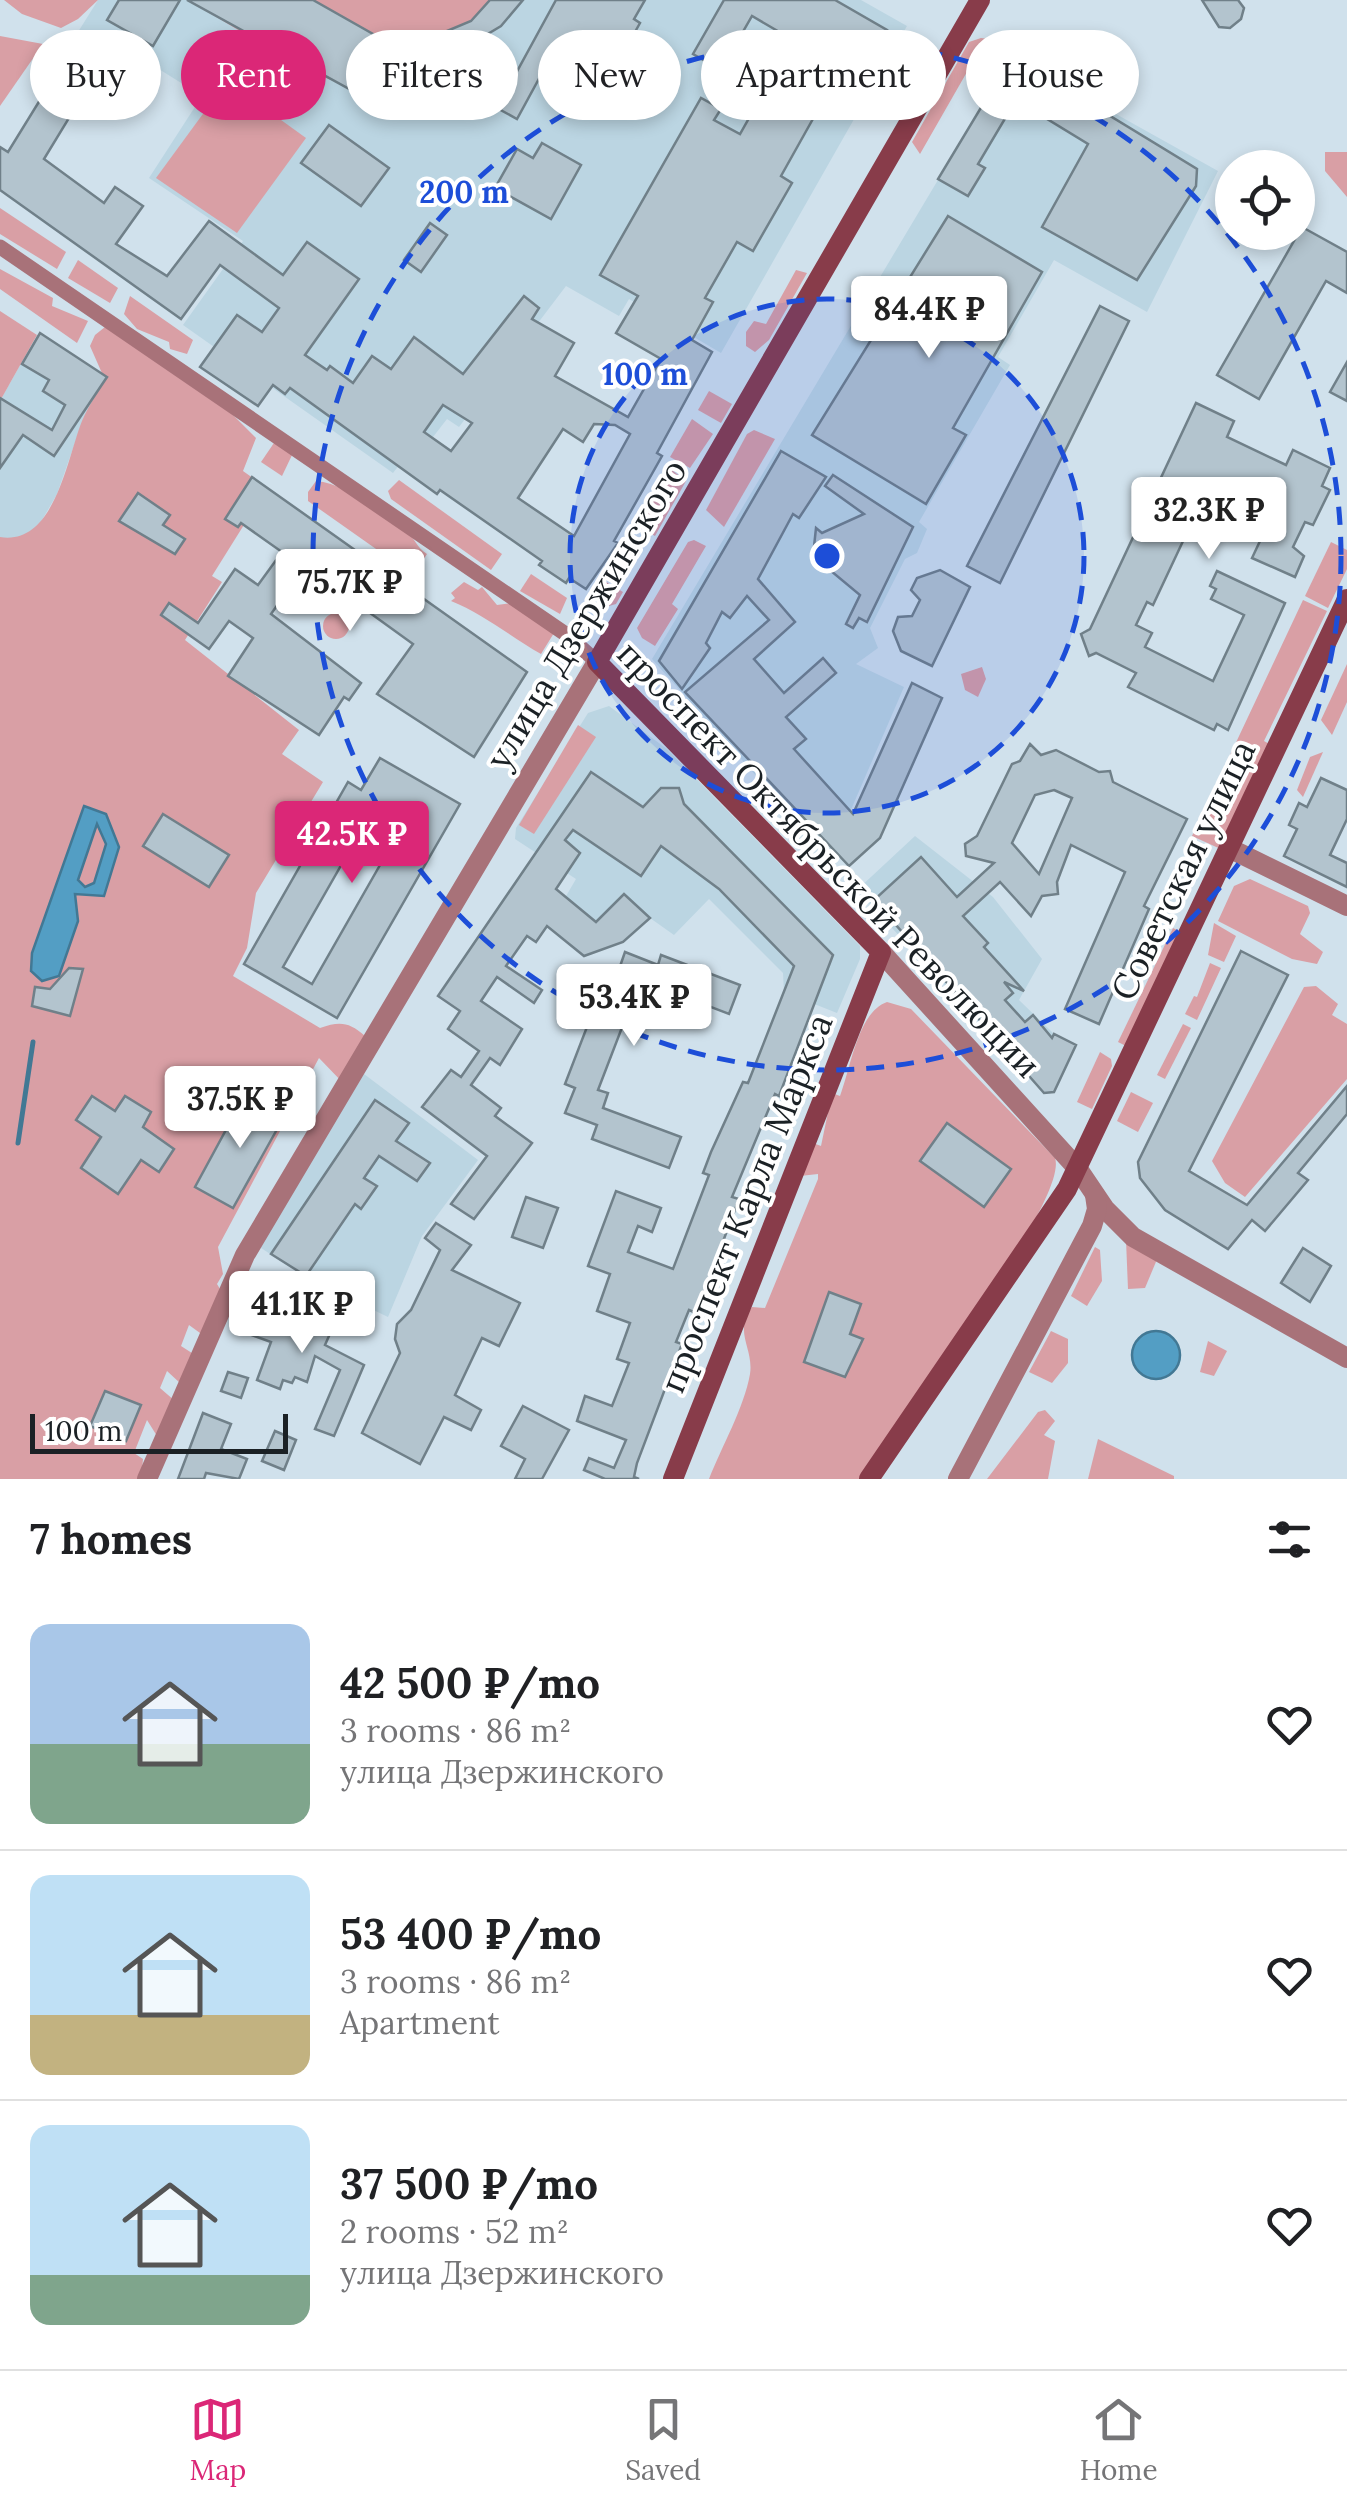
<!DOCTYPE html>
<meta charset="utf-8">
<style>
:root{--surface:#fff;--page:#f2f2f2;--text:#202124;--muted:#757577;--line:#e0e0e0;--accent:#db2777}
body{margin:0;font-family:Lora,serif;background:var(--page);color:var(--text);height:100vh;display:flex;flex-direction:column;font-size:38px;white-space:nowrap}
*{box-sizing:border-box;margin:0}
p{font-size:32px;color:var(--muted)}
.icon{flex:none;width:55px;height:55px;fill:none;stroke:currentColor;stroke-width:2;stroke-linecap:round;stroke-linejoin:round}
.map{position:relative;height:1479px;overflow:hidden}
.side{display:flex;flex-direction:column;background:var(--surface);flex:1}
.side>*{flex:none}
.top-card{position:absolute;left:30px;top:30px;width:1288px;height:90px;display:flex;gap:20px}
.buttons{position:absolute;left:1215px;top:150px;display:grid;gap:20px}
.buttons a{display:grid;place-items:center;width:100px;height:100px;border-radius:50%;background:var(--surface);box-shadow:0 5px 15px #0003;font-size:50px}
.scale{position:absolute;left:30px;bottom:25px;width:258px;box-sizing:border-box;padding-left:10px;border:5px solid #1b2125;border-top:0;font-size:28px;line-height:35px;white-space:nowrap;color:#1b2125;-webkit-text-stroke:8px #fff;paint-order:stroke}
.price{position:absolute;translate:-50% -85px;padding:0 22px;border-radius:10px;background:#fff;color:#222;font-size:32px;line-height:65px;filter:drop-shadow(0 2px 5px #0008)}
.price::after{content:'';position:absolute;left:50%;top:60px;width:30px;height:22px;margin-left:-15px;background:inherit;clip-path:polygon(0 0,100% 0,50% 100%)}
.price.on{background:var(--accent);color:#fff}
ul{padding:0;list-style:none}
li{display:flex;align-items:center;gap:30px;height:250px;padding:0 30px}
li+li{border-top:2px solid var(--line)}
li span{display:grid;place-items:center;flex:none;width:280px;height:200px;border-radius:20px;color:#555}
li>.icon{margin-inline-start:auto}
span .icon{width:120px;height:120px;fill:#fffc;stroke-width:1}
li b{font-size:42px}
h2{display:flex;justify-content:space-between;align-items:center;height:120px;padding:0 30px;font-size:42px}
.pill{padding:0 35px;border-radius:45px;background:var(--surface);box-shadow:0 5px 15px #0003;font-size:35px;line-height:90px}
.pill.on{background:var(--accent);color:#fff}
.tab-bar{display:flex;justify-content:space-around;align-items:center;height:140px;border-top:2px solid var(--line);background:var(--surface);font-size:28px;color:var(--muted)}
.tab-bar a{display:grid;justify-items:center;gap:5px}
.tab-bar .on{color:var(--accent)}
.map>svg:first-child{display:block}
.built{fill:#bbd5e2}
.green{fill:#d99fa5}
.water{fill:#539ec4;stroke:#427894;stroke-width:2.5;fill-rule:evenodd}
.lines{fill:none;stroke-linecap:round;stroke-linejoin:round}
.stream{stroke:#427894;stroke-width:5}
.building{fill:#b3c4ce;stroke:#708089;stroke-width:2.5;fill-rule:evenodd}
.pedestrian{stroke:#a87279;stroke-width:15}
.minor{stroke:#a87279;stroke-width:20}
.tertiary{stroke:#a87279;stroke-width:20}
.secondary{stroke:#883c4a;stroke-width:20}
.ring{fill:none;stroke:#1d4ed8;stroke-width:5;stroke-dasharray:18 12}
.labels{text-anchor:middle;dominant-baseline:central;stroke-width:8;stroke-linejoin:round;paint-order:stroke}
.street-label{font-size:35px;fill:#1b2125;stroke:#fff}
.centre{fill:#1d4ed8;stroke:#fff;stroke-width:5}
.ring-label{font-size:30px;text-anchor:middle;font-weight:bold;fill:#1d4ed8;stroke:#fff;stroke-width:8;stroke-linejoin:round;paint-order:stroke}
</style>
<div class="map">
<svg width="1347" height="1479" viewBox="0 0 1347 1479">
<rect width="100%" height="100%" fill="#d0e1ec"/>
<g class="built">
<polygon points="98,0 861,0 907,26 721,353 629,299 619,316 566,286 459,427 447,419 433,437 425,432 393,473 183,325 243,241 149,178 202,96 122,46 78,32"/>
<polygon points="1012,56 1218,171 1147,312 1054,260 998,357 1010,365 919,522 927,529 917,553 905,559 870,628 878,648 856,664 904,687 850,812 816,843 652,659"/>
<polygon points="37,335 105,380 84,417 57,494 19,560 0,552 0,401"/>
<polygon points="609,706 667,749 860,946 860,959 837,1013 784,992 783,973 709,899 674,935 650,918 623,942 584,956 548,927 576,879 515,839 516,828 588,713"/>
<polygon points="915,836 993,897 1042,959 1019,1000 1053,1033 1076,1045 1044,1093 857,890"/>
<polygon points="364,1074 478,1160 422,1236 388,1317 307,1278 258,1246"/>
</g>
<g class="green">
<polygon points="4,0 98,0 78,19 61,28 22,14"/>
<path d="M187,0H522L501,26L451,56L465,95C351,115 282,53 187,0Z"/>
<polygon points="0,36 43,44 0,106"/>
<polygon points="981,38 998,40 988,56 979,51 920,154 912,142 969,42"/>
<polygon points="227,81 306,138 237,233 156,178"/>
<polygon points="1325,152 1347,152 1347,197 1325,171"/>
<polygon points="0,208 66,252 57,269 0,234"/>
<polygon points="78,260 118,288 110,303 68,278"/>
<polygon points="0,269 53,298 52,306 88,321 77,343 0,289"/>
<polygon points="796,270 807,273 769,340 755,352 746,346 746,332 754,321 766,324"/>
<polygon points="130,296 193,340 187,354 170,349 169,342 137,329 124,314"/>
<polygon points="0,311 37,335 0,401"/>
<path d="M105,327L232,414L256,438L243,471L267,488L212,576L222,582L185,640L299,730L282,754L323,782L256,893L247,948L233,976L320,1028C340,1021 349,1022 365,1036L346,1086L319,1058L218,1247L223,1274L217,1284L223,1294L212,1332L200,1333L189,1325L181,1346L195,1355L180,1383L167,1371L160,1388L175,1401L157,1436L147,1420L134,1453L143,1459L141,1479H0V537C55,546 67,458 82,421C88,407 97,393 105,380L90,346L95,335Z"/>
<polygon points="709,391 732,404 721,423 698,410"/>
<polygon points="692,419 713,434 690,468 670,457"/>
<polygon points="754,430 775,439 724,527 706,510 747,434"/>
<polygon points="276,440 293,453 282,476 261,462"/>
<polygon points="668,467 686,481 655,536 633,524"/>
<polygon points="399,480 502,554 491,570 391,499 388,491"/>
<path d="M316,481C345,483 382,514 406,531C415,538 416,547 427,554L413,575L308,501V492Z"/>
<polygon points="694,540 706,546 672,604 678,609 655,646 642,638 637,628 688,542"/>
<polygon points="1331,542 1347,550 1347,569 1328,608 1305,596"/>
<polygon points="531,574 567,598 560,614 520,591"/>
<polygon points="603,580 623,592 616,604 609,606 594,597"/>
<path d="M464,582L478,590L482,587L497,605L511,603L554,633L541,654C511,637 482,613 451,601L455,598L451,593Z"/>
<polygon points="1303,600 1327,611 1264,741 1273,746 1225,851 1192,836"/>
<circle cx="336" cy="626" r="13"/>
<polygon points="1347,664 1347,702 1332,735 1321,720"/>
<polygon points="982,667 986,679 978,697 965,690 961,674"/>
<polygon points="578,725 596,737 534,834 519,825"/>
<polygon points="1323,752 1303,797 1297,790 1310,757"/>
<polygon points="1250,879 1308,906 1310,913 1300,934 1323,952 1317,964 1292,959 1218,921 1234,886"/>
<polygon points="1214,923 1236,936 1224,962 1208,955"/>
<polygon points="1173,928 1181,932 1126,1046 1118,1042"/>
<polygon points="1210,963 1221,968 1197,1020 1185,1014 1194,996 1197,997"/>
<polygon points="1316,986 1338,1004 1332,1015 1347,1024 1347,1079 1245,1197 1225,1183 1212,1161 1304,987"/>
<path d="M887,1002L911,1009L1055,1158C1070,1199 893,1432 861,1479H709C722,1446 744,1408 750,1374C754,1348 733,1332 752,1307L765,1308L818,1179V1174L800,1176L813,1143L821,1146L832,1093L840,1096C851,1067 858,1012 887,1002Z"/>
<polygon points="1183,1024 1191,1028 1165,1079 1157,1075"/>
<polygon points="1100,1052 1111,1059 1112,1066 1092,1109 1077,1102"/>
<polygon points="1131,1092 1153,1103 1138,1132 1117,1121"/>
<polygon points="1126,1240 1158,1257 1145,1288 1128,1289"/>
<polygon points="1095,1247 1100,1250 1102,1281 1087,1306 1071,1296"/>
<polygon points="1051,1331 1068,1339 1068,1363 1052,1383 1029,1372"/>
<polygon points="1208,1341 1227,1351 1214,1376 1200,1372"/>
<polygon points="1045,1410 1055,1421 1044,1435 1055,1441 1048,1479 987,1479 1038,1412"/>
<polygon points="1098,1439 1174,1476 1174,1479 1088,1479"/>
</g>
<g class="water">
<path d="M84,806L106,814L119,847L104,896L75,894L78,921L59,976L42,981L31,971L32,953ZM97,824L106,844L94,883L85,887L78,880Z"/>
<circle cx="1156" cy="1355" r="24"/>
</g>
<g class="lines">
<polyline class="stream" points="18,1143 33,1042"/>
</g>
<g class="building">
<polygon points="119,0 180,0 153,46 107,20"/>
<polygon points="187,0 313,0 382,39 428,39 471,21 490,0 523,0 501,26 451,56 465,95 410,102 353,91"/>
<polygon points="556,0 645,0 634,19 640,23 594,105 541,75 517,119 497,108"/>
<path d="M724,0H835L887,30L860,78L842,67L781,176L792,183L753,251L737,242L705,298L713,302L692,340L712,352L657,453L662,456L614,541L618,543L586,589L569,578L566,583L539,565L542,561L440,490L437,494L290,388L285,394L273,385L258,406L200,367L237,315L262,332L279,308L220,265L181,319L0,190V147L8,152L40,100L69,118L44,159L104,203L115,187L143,206L116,244L167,276L209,221L283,275L307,242L359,279L305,355L327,370L330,366L353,383L372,356L391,369L414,337L463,374L524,296L539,308L532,319L574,343L555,376L628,417L661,359L616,333L638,296L600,275L701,98L721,109L714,120L740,134L793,40L752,16L721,70L693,54ZM443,405L472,423L451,451L424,432ZM594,424L615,425L630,434L574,536L518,498L563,429L583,442Z"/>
<polygon points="1202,0 1238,0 1244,8 1241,19 1230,28 1219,27"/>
<polygon points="1012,56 1197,169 1196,186 1137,280 1042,227 1088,144 1016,100 978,164 985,168 968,196 938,179"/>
<polygon points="329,125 389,168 361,206 301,163"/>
<polygon points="542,143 581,165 551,219 495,188 517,149 533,158"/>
<polygon points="948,216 1042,272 953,428 966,435 926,504 812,435"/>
<polygon points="430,223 447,235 421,272 404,260"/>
<polygon points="1302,227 1347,252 1347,293 1326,281 1259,399 1217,375"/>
<polygon points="1100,306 1129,321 1000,583 967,566"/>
<polygon points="40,333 107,377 54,456 23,435 0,468 0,398 52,430 65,405 43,391 49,380 22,364"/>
<polygon points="1347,362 1347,401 1330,392"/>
<polygon points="1196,403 1234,421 1227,437 1286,465 1293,450 1330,468 1322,486 1330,490 1313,525 1305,522 1293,547 1304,556 1295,577 1252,558 1260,541 1199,507 1153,605 1147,602 1136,625 1152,633 1145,647 1213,681 1244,615 1211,599 1216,589 1210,586 1217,571 1285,603 1228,730 1217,724 1214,730 1128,687 1136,673 1096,653 1089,656 1081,634 1090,629"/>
<polygon points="781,451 826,477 799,518 793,514 758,579 795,622 754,659 784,693 823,658 836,673 786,717 806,739 794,749 853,814 912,683 942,698 880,838 849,866 685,692 769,620 747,596 730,618 722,612 706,643 710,648 682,689 659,661"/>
<polygon points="833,475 913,527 867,622 859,618 853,628 846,624 860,595 813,556 816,528 822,533 864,514 825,486"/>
<polygon points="252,477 527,672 474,757 377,694 413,644 305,566 271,614 361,683 349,700 344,697 319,735 228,676 253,638 229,621 209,649 161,615 169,603 198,623 235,569 258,585 282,552 241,523 238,527 225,519"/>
<polygon points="138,493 170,515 163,525 185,539 175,554 119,521"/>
<polygon points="940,570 970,587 932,666 901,651 893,631 898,617 912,616 920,600 911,590 917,578"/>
<path d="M1030,744L1041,755L1056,750L1099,772L1110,771L1113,782L1187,819L1144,906L1149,909L1099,1024L1065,1009L1125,872L1071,845L1057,882L1058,894L1042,896L1031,916L1000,882L963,916L988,943L984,947L1024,991L1004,982L1013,993L1005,1000L1025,1022L1033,1015L1052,1038L1054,1034L1076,1045L1054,1092L1044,1093L874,900L921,857L957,897L994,863L966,856L965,844L977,836L1012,764L1020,761ZM1054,790L1072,798L1039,874L1012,843L1035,795Z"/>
<path d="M380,758L460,804L337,1018L244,964L348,782L361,790ZM367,820L396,837L312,984L283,967Z"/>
<polygon points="591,772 643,807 661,788 679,788 684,804 833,955 779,1096 775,1094 732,1197 739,1199 696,1313 689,1310 676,1342 682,1344 637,1463 634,1477 639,1479 605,1479 584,1470 589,1458 614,1468 626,1440 577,1421 585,1396 612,1406 629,1363 617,1359 630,1323 597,1311 610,1274 588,1266 616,1191 661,1208 652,1232 638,1226 628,1252 673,1269 709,1175 703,1173 711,1152 743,1082 748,1083 794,966 719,889 661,846 641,876 573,830 565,840 580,853 556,889 596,922 624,894 650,918 623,942 584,956 547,926 536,942 527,936 506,966 542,990 534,1003 497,977 481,1001 522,1029 500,1065 490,1058 471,1085 501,1108 495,1116 532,1143 474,1219 451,1204 487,1156 422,1107 451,1070 461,1077 479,1051 448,1029 460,1011 438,996"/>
<polygon points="1321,778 1347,790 1347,819 1330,855 1347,863 1347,887 1284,856 1297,829 1289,825 1299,803 1307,807"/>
<polygon points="163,814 229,855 209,887 143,846"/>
<polygon points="1241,951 1288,975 1189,1171 1247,1205 1347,1086 1347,1114 1298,1173 1308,1180 1265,1231 1252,1220 1228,1249 1165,1210 1140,1178 1138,1162"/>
<polygon points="625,952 658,965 661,955 740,985 729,1014 651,984 646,995 636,991 598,1090 608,1093 603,1108 681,1137 669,1168 592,1139 597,1125 565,1113 575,1088 565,1084 607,975 616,978"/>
<polygon points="69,968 83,969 70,1016 32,1006 35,987 50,989"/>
<polygon points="246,1093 285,1115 233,1208 195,1187"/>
<polygon points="92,1096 115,1111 125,1096 151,1112 143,1127 174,1149 159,1172 141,1160 118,1194 81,1168 101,1137 76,1120"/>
<polygon points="375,1100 409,1123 396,1141 430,1163 417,1181 379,1156 364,1178 377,1186 361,1209 355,1204 306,1276 271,1254"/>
<polygon points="947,1123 1011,1169 984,1207 920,1161"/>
<polygon points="526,1197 558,1208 543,1248 512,1237"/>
<polygon points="436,1223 471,1245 452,1270 520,1303 499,1346 482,1338 455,1395 481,1410 471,1430 444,1417 420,1464 362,1433 400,1353 395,1339 397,1324 411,1310 440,1250 425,1238"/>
<polygon points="1303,1248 1331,1266 1310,1302 1281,1283"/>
<polygon points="829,1292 861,1304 850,1334 863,1339 845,1377 804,1362"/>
<polygon points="253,1293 276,1303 270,1320 297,1333 309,1306 337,1318 325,1345 364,1365 334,1436 315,1429 340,1370 315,1356 307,1382 295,1377 292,1383 283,1380 280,1389 257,1380 271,1342 238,1330"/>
<polygon points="228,1372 248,1378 241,1398 221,1391"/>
<polygon points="105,1391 141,1405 126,1441 90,1426"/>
<polygon points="523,1406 569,1430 542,1479 515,1479 525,1459 501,1446"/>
<polygon points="203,1413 231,1424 221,1449 247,1459 239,1479 206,1473 204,1479 178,1479"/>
<polygon points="275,1431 296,1440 284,1470 262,1461"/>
</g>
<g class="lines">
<polyline class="pedestrian" points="0,247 567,635 597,662"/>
<g class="minor">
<polyline points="1231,849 1347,906"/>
<polyline points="1078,1169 1105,1209 1133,1237 1347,1358"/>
<polyline points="958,1479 1092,1226 1097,1209 1095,1195"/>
</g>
<g class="tertiary">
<polyline points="881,952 1078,1169"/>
<polyline points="147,1479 245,1255 597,662"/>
</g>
<g class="secondary">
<polyline points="673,1479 881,952 597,662 980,0"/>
<polyline points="869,1479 1067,1189 1347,599"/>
</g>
</g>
<circle cx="827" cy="556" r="257" fill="#1d4ed8" fill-opacity=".12"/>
<g class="ring">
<circle cx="827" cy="556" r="257"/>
<circle cx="827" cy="556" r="514"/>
</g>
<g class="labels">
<g class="street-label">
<text transform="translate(586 614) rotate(-59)">улица Дзержинского</text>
<text transform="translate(829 859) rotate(46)">проспект Октябрьской Революции</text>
<text transform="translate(1183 870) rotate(-64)">Советская улица</text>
<text transform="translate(746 1203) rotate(-68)">проспект Карла Маркса</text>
</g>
</g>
<circle cx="827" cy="556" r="15" class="centre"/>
<g class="ring-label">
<text x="464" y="203">200 m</text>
<text x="645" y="385">100 m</text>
</g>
</svg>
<div class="buttons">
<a><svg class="icon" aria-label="locate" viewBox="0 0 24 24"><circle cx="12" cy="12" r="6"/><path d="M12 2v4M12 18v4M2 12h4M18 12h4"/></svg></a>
</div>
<div class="scale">100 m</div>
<b class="price" style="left:929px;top:361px">84.4K ₽</b>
<b class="price" style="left:1209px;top:562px">32.3K ₽</b>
<b class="price" style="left:350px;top:634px">75.7K ₽</b>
<b class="price on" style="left:352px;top:886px">42.5K ₽</b>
<b class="price" style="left:634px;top:1049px">53.4K ₽</b>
<b class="price" style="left:240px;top:1151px">37.5K ₽</b>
<b class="price" style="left:302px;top:1356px">41.1K ₽</b>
<div class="top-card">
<a class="pill">Buy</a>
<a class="pill on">Rent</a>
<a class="pill">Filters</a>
<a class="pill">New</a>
<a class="pill">Apartment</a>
<a class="pill">House</a>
</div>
</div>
<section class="side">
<h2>7 homes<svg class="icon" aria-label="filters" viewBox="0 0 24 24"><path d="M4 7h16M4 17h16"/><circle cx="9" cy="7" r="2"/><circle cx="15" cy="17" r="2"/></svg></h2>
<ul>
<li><span style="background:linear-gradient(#a9c7e8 60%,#7fa58c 0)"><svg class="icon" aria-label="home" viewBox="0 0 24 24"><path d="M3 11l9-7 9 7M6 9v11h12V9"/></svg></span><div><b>42 500 ₽/mo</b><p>3 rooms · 86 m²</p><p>улица Дзержинского</p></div><svg class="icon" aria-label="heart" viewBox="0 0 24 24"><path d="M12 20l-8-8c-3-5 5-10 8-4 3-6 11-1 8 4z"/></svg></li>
<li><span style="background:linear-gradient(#bfe0f5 70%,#c2b280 0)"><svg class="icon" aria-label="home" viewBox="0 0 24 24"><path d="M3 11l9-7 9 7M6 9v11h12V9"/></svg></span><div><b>53 400 ₽/mo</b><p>3 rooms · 86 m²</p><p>Apartment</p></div><svg class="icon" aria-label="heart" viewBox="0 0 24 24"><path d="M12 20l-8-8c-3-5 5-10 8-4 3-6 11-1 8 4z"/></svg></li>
<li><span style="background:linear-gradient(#bfe0f5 75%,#7fa58c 0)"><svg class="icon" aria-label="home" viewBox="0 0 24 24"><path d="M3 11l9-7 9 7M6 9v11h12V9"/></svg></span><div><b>37 500 ₽/mo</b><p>2 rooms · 52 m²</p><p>улица Дзержинского</p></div><svg class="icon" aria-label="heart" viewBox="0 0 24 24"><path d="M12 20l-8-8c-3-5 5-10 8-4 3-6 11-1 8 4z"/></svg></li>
</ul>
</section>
<nav class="tab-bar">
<a class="on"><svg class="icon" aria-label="map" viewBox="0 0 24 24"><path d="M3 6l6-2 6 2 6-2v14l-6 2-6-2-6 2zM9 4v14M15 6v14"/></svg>Map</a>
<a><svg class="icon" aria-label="saved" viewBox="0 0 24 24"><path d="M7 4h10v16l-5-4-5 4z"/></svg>Saved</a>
<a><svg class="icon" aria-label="home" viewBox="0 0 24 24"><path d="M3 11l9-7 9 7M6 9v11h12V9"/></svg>Home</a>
</nav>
